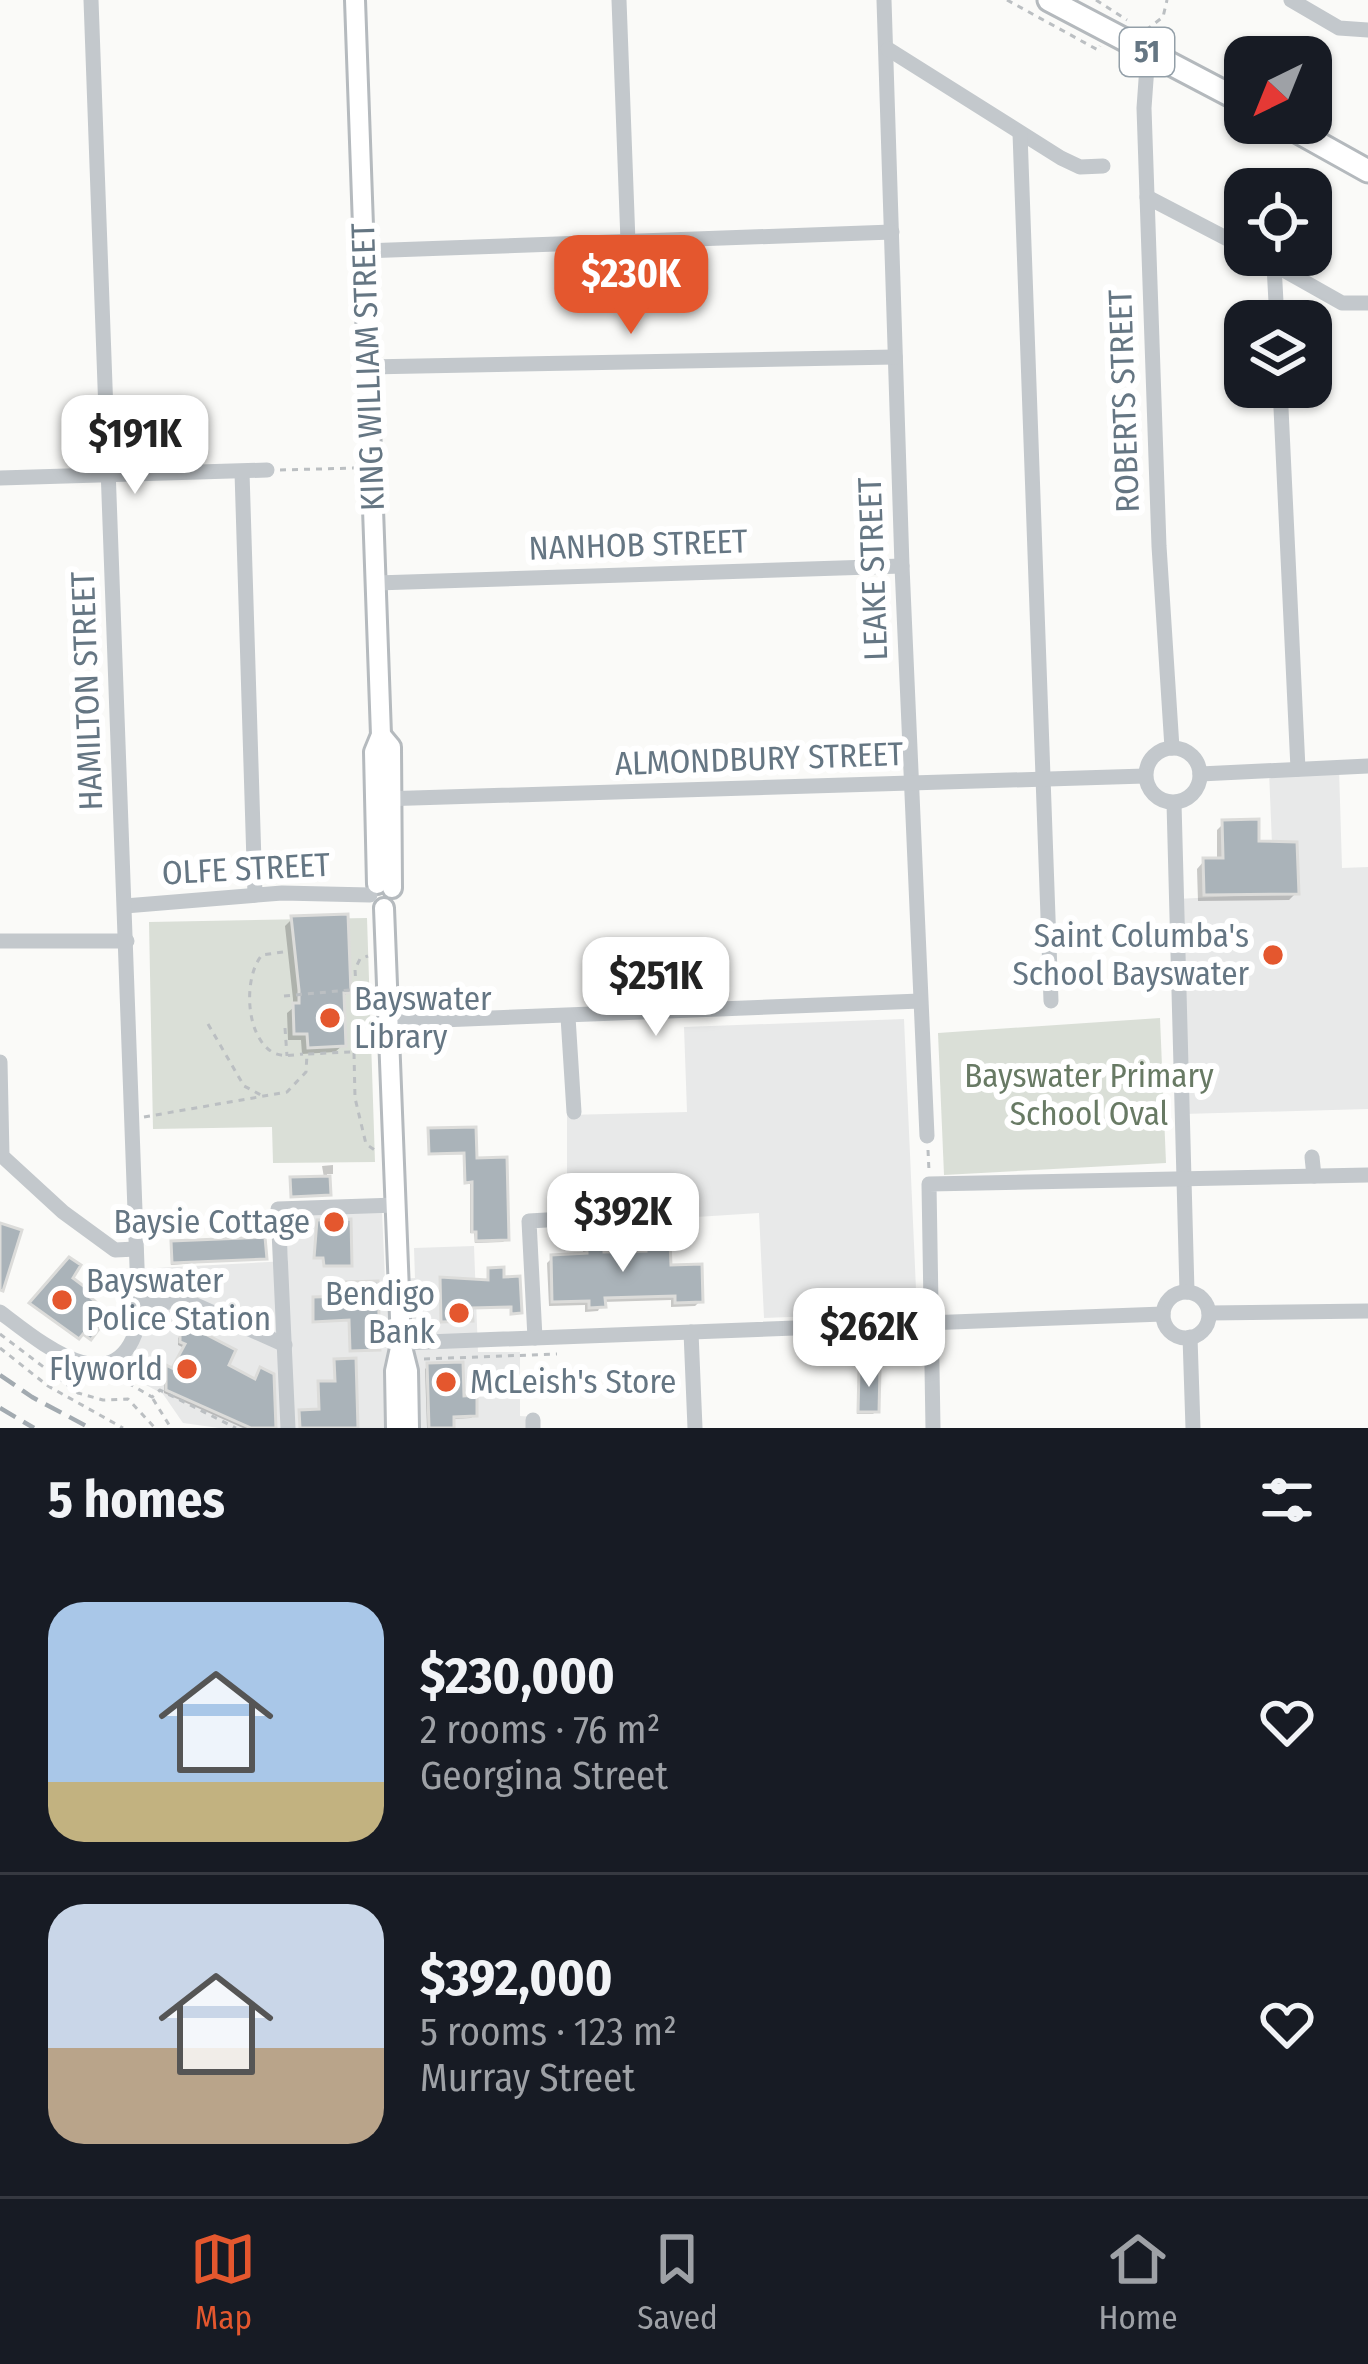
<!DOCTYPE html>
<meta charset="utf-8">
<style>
:root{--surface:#171b24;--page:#242831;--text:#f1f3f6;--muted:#9ea1a6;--line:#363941;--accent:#e4572e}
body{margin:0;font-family:"Fira Sans Condensed",sans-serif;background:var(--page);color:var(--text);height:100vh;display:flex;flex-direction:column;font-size:45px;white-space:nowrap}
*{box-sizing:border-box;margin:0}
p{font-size:39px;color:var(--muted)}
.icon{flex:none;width:66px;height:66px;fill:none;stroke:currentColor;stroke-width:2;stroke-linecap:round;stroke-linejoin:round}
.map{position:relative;height:1428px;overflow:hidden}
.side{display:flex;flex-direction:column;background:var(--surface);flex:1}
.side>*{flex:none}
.needle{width:78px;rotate:223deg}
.tools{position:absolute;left:1224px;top:36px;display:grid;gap:24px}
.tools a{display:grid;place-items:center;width:108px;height:108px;border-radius:24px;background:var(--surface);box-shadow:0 3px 9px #0004;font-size:60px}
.price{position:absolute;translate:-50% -102px;padding:0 27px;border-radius:24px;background:#fff;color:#222;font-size:39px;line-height:78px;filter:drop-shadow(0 3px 6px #0008)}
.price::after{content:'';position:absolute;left:50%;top:72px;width:36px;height:27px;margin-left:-18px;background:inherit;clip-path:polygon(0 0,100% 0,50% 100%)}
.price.active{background:var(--accent);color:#fff}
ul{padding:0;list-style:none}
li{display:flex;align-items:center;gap:36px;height:300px;padding:0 48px}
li+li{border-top:3px solid var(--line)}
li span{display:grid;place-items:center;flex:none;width:336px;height:240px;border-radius:36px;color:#555}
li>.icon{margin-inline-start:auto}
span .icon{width:144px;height:144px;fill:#fffc;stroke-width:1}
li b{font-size:51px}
h2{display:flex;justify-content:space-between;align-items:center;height:144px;padding:0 48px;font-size:51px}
.dock{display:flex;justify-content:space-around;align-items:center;height:168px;border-top:3px solid var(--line);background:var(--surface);font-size:33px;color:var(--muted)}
.dock a{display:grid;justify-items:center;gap:6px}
.dock .active{color:var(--accent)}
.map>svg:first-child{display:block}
.built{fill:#e8e9e9}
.green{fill:#dadfd7}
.shadow{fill:#0003}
.building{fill:#aab3b9;stroke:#dcdcda;stroke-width:3}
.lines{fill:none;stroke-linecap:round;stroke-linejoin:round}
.major-casing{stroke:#b5babe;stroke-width:24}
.highway-casing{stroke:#b4b9bd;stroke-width:27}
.path{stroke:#bbbfc2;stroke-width:3;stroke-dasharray:6 6;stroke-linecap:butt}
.minor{stroke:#c3c8cc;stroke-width:15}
.major{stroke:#fff;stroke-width:18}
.highway{stroke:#fff;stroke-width:21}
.rail{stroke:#a2aab0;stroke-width:4.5;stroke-dasharray:18 9;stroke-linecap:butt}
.poi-dot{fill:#e4572e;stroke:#fff;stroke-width:4.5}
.labels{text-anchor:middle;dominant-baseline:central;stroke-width:12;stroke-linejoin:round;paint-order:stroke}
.shield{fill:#fff;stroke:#939fa8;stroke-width:3}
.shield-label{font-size:30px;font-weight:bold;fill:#657683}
.street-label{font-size:33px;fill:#657683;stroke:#fff}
.poi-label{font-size:33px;fill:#657683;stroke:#fff;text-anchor:end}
.park-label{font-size:33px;fill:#687a64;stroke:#fff}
</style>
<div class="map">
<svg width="1368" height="1428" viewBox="0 0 1368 1428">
<rect width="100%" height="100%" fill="#fafaf8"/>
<g class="built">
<polygon points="1339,768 1342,868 1368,867 1368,1109 1183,1114 1177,899 1274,894 1269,771"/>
<polygon points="904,1019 917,1312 764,1318 759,1213 587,1224 587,1207 567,1207 567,1115 687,1112 684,1027"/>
<polygon points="382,1211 385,1280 415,1278 414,1248 474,1246 478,1352 520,1352 520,1416 536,1417 536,1428 419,1428 416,1362 385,1364 389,1428 219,1428 183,1423 163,1394 104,1363 136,1336 137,1269 288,1261 284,1213"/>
</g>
<g class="green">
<polygon points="367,918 375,1162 273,1163 272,1127 153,1129 149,922"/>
<polygon points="1160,1018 1166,1163 944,1175 938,1033"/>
</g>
<g class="shadow">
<polygon points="1224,823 1256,844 1296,893 1289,900 1198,901 1197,869 1204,861 1217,861 1217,830"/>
<polygon points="292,919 348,992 341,999 343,1045 335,1052 302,1054 301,1040 288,1040 287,1013 293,1008 293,999 285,926"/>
<polygon points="473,1130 474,1161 506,1239 503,1242 475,1243 474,1233 470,1233 470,1184 464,1184 463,1154 428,1155 430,1131"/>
<polygon points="333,1165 333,1174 327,1174 327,1195 322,1166"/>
<polygon points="588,1234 601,1255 642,1254 647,1246 700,1301 695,1306 671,1307 671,1300 602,1302 598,1311 585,1312 585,1305 549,1306 547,1263 552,1258 583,1257 583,1239"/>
<polygon points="172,1244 264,1258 171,1265"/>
<polygon points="188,1329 225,1366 273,1428 243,1428 164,1393 164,1372 172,1371 184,1348 178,1345 178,1338"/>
<polygon points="428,1366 461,1399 474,1415 471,1418 451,1419 451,1428 427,1428 425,1369"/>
<polygon points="860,1371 876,1411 873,1414 857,1414"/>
</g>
<g class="building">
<polygon points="1259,819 1259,841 1297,842 1299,894 1204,895 1203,858 1223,858 1222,820"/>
<polygon points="348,914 351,993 344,993 346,1046 308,1048 307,1034 294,1034 293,1003 299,1003 299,990 291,916"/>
<polygon points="476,1127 477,1158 507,1157 509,1240 476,1241 476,1232 472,1232 472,1182 465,1183 464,1153 429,1154 428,1128"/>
<polygon points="330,1176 331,1195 291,1197 290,1177"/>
<polygon points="351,1219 352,1266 324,1266 323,1258 314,1258 317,1220"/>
<polygon points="0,1223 22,1230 3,1291 0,1290"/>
<polygon points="586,1231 603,1231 604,1252 646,1251 646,1243 670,1242 671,1265 702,1264 703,1302 675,1303 675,1296 605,1298 606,1307 589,1308 589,1301 552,1302 551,1255 587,1253"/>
<polygon points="265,1237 267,1259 172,1263 171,1241"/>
<polygon points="69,1257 81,1265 73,1278 93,1293 90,1297 110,1314 91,1340 83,1334 79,1339 29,1303"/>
<polygon points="504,1267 504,1277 520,1276 522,1313 511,1314 511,1307 472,1308 473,1321 441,1322 440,1277 488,1280 488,1268"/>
<polygon points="378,1281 380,1350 350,1351 349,1320 313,1322 313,1297 346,1296 346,1282"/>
<polygon points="188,1325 236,1350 229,1365 255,1379 260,1367 274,1374 276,1428 251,1428 166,1390 166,1365 172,1368 185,1344 180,1342 180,1331"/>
<polygon points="356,1358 358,1428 300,1428 299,1410 319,1409 318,1381 335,1381 334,1359"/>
<polygon points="463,1362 464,1396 477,1395 477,1416 454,1417 454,1428 429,1428 427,1363"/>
<polygon points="859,1368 880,1368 879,1412 858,1412"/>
</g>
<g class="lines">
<defs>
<g id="major">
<polyline points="355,0 381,735 374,752 377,884"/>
<polyline points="381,735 391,747 392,888"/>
<polyline points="384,908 401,1343 408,1371 409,1428"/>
<polyline points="396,1428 395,1371 400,1348"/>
</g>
<g id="highway">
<polyline points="1049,0 1245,103"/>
<polyline points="1282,123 1368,171"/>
</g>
</defs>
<use href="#major" class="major-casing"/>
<use href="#highway" class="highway-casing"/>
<g class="path">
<polyline points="1007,0 1098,50 1100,46"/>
<polyline points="1096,0 1127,20"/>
<polyline points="1146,30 1163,17 1167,0"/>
<polyline points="280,470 355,468"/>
<path d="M283,952L262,955C243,977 245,1038 274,1053C283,1057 293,1055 303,1054"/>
<polyline points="356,988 355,969 360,959 368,956"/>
<polyline points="284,996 371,988"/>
<polyline points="208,1024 244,1086 261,1095"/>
<polyline points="285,1028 287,1056"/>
<polyline points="354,1053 355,1098 366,1144 376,1151"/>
<polyline points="144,1117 287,1092 306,1072 307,1054 371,1051"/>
<polyline points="928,1150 929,1171"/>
<polyline points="0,1334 78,1393 103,1400 128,1399 155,1428"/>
<polyline points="0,1348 48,1386 123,1428"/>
<polyline points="424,1359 557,1354"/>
<polyline points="128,1383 152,1397 160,1390 236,1428"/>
<polyline points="153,1399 171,1428"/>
</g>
<g class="minor">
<polyline points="619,0 628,242"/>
<polyline points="884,0 902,566 927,1136"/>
<polyline points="1291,0 1339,28 1368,30"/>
<polyline points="888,49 1061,158 1080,167 1103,166"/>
<polyline points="1148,52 1144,108 1159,546 1172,748"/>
<polyline points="1020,133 1051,1001"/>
<polyline points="1147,197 1245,248"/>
<polyline points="363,251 892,232"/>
<polyline points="1257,255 1342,303 1368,303"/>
<polyline points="1274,265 1277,321"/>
<polyline points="368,367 895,357"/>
<polyline points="1280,387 1298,769"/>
<polyline points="242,472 255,895"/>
<polyline points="0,478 267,470"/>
<polyline points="376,583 902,566"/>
<circle cx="1173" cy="775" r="27"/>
<polyline points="1200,774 1368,766"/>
<polyline points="381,799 1145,776"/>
<polyline points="1174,803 1187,1292"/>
<polyline points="125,906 282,893 370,895"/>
<polyline points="0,941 127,941"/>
<polyline points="568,1017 574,1112"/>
<polyline points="391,1022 920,1001"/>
<polyline points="0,1062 2,1156 63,1212 115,1250 136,1249"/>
<polyline points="1312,1157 1314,1176"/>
<circle cx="1186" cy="1315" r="23"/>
<polyline points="139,1304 187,1301 285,1345"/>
<path d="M0,1312C40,1342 117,1409 139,1321L91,0"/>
<polyline points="1209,1313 1368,1311"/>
<polyline points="691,1332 695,1428"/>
<polyline points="1190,1337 1193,1428"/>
<polyline points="535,1338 529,1221 581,1218"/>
<polyline points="401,1343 1163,1314"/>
<polyline points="288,1428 278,1209 396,1205"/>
<polyline points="533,1428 533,1420"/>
<polyline points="933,1428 929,1184 1368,1175"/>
</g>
<use href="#major" class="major"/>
<use href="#highway" class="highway"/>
<g class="rail">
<polyline points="0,1375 32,1397 90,1428"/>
<polyline points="0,1408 34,1428"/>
</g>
</g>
<g class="poi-dot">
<circle cx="1273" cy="955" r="12"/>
<circle cx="330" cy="1018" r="12"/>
<circle cx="334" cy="1222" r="12"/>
<circle cx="62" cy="1300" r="12"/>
<circle cx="459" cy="1313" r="12"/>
<circle cx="187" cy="1369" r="12"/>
<circle cx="446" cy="1382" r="12"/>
</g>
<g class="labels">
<rect class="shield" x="1120" y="28" width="54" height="48" rx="9"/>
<g class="shield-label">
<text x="1147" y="52">51</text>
</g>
<g class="street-label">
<text transform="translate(368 367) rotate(-92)">KING WILLIAM STREET</text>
<text transform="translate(1124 401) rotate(-92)">ROBERTS STREET</text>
<text transform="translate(638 545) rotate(-2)">NANHOB STREET</text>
<text transform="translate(873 569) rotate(-92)">LEAKE STREET</text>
<text transform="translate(87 691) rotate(-92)">HAMILTON STREET</text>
<text transform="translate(759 759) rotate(-2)">ALMONDBURY STREET</text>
<text transform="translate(246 869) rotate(-3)">OLFE STREET</text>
</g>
<g class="poi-label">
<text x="1249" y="936">Saint Columba's<tspan x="1249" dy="38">School Bayswater</tspan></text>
<text x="354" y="999" text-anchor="start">Bayswater<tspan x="354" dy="38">Library</tspan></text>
<text x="310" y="1222">Baysie Cottage</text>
<text x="86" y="1281" text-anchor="start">Bayswater<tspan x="86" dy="38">Police Station</tspan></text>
<text x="435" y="1294">Bendigo<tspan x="435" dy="38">Bank</tspan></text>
<text x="163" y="1369">Flyworld</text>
<text x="470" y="1382" text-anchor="start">McLeish's Store</text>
</g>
<g class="park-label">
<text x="1089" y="1076">Bayswater Primary<tspan x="1089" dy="38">School Oval</tspan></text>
</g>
</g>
</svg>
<div class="tools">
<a><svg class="needle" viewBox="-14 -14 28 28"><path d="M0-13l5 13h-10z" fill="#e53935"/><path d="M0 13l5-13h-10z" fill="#9ea1a6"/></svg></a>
<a><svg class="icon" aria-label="locate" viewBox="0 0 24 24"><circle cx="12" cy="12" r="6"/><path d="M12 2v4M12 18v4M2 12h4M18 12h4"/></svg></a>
<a><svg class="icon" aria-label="layers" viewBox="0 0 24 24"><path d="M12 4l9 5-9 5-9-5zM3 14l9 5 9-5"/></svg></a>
</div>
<b class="price active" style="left:631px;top:337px">$230K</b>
<b class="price" style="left:135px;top:497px">$191K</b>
<b class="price" style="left:656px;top:1039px">$251K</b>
<b class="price" style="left:623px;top:1275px">$392K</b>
<b class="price" style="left:869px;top:1390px">$262K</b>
</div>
<section class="side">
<h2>5 homes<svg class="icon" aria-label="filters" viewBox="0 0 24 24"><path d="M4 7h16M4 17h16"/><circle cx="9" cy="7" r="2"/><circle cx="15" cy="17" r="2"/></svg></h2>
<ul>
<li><span style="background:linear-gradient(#a9c7e8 75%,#c2b280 0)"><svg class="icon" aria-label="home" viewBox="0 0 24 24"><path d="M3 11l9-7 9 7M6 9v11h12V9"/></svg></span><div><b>$230,000</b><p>2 rooms · 76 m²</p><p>Georgina Street</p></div><svg class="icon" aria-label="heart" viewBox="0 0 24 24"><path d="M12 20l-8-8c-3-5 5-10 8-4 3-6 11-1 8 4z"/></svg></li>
<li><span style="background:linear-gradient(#c9d6e8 60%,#b9a48a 0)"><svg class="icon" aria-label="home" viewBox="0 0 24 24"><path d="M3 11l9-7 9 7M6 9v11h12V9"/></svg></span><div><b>$392,000</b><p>5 rooms · 123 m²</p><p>Murray Street</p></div><svg class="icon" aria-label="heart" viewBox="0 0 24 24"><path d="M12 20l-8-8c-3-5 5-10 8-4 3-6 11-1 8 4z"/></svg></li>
</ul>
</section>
<nav class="dock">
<a class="active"><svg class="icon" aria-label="map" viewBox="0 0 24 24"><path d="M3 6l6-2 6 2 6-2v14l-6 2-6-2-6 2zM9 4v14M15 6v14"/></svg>Map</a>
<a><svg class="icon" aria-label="saved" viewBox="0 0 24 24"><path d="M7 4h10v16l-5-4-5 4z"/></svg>Saved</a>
<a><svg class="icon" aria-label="home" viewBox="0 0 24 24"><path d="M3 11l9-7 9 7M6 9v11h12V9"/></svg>Home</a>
</nav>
